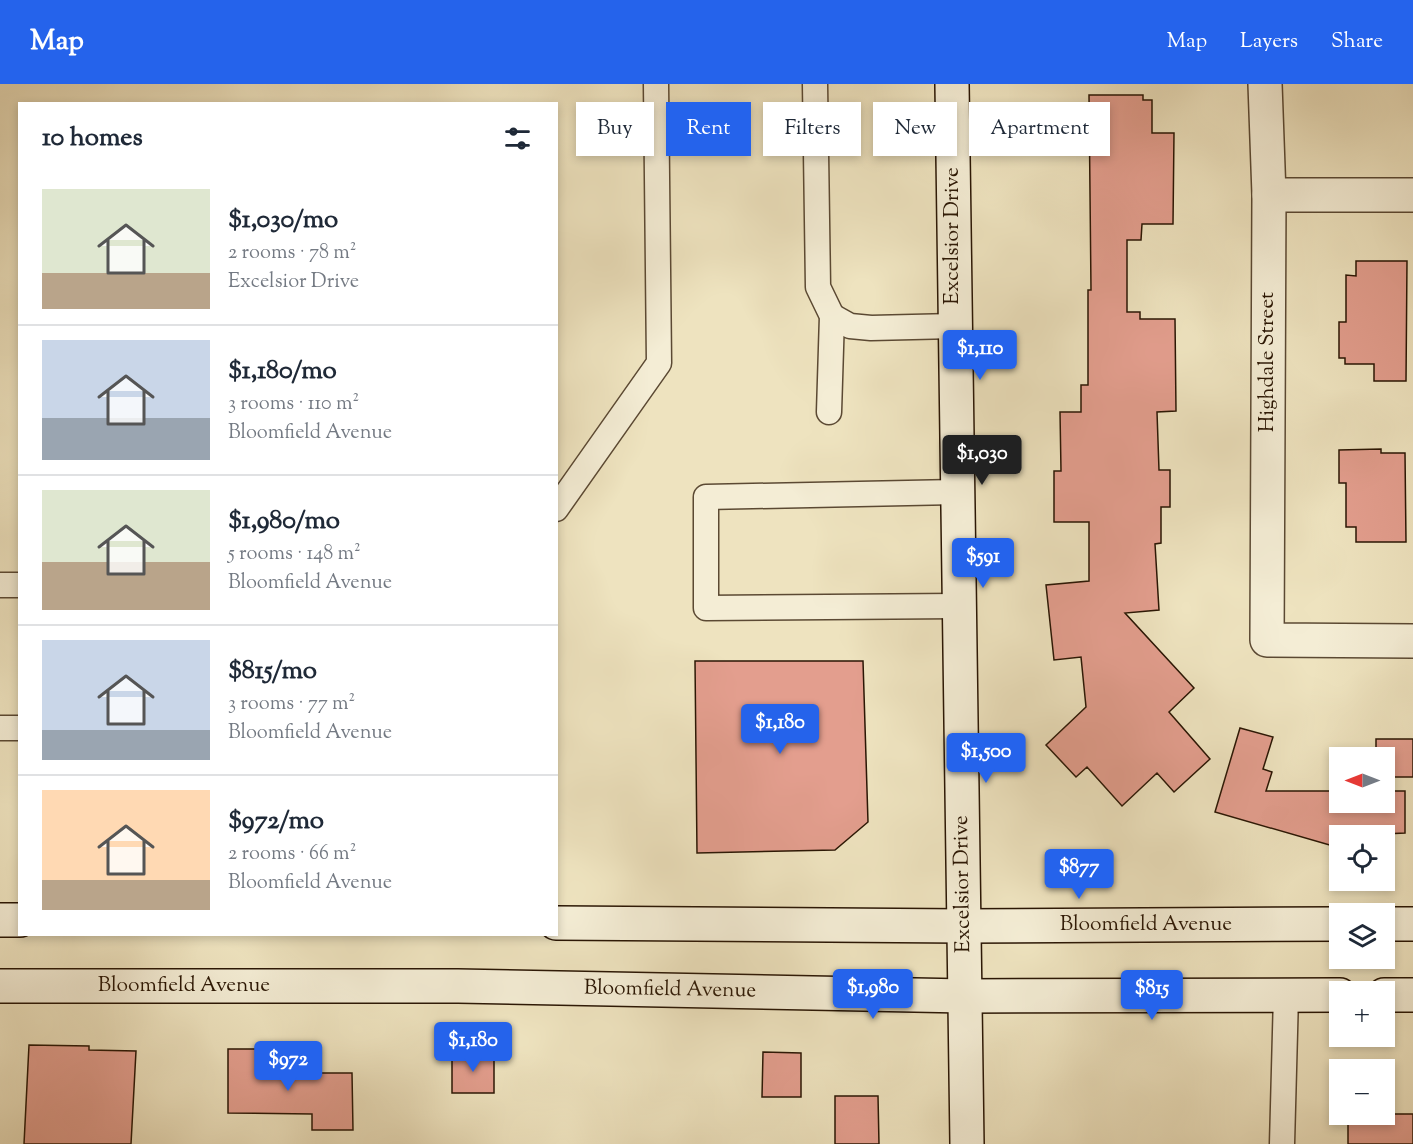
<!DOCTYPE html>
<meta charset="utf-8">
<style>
:root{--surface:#fff;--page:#f6f6f7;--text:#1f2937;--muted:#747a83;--line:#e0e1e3;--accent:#2563eb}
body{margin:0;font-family:"Sorts Mill Goudy",serif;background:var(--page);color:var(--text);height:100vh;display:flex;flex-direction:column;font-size:22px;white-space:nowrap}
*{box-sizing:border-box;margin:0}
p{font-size:20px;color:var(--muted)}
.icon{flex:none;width:33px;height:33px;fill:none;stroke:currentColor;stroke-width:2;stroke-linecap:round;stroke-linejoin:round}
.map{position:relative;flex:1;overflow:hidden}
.panel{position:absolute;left:18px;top:18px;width:540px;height:834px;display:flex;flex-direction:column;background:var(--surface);border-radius:0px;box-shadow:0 3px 9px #0003}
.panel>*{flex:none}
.hud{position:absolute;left:576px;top:18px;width:570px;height:54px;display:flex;gap:12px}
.needle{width:39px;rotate:270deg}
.controls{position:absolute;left:1329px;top:663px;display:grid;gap:12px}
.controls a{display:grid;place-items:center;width:66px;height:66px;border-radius:0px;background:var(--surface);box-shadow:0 3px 9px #0003;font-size:30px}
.price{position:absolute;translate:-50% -51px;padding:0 14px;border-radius:6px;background:var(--accent);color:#fff;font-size:20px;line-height:39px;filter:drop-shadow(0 2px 3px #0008)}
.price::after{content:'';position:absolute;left:50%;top:36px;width:18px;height:14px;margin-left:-9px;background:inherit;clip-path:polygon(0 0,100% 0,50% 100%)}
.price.on{background:#222;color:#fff}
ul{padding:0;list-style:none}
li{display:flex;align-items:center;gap:18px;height:150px;padding:0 24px}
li+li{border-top:2px solid var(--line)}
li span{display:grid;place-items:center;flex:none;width:168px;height:120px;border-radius:0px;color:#555}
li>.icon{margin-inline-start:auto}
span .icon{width:72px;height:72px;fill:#fffc;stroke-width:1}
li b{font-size:26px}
h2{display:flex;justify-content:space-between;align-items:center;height:72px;padding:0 24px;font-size:26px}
.tag{padding:0 21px;border-radius:0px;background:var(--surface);box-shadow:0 3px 9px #0003;font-size:21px;line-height:54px}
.tag.on{background:var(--accent);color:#fff}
header{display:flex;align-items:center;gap:36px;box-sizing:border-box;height:84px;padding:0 30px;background:var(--accent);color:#fff}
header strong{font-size:28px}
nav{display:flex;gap:33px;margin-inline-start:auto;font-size:21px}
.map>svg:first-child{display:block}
.building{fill:#e39e8e;stroke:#2a1604;stroke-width:1.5}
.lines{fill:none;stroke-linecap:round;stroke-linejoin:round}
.lane-casing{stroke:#5b4933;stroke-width:27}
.street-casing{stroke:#5b4933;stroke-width:36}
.secondary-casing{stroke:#2a1604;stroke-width:36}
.lane{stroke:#f4edd5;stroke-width:24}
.street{stroke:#f4edd5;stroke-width:33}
.secondary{stroke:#f4edd5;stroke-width:33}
.labels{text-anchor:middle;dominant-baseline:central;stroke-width:6;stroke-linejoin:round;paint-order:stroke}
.street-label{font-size:21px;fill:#2a1604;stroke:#f4edd5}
</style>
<header>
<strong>Map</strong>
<nav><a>Map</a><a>Layers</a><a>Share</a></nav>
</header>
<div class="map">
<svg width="1413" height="1060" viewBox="0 0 1413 1060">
<rect width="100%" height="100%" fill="#eee3bf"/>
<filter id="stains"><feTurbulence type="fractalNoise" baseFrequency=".00333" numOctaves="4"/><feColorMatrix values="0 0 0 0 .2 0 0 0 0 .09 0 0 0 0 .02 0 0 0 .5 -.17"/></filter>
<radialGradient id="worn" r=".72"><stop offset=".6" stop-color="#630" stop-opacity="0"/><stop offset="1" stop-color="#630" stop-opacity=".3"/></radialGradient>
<g class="building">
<polygon points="1089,11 1143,11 1143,16 1152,16 1152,49 1174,49 1173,140 1142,140 1141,156 1127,156 1127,228 1140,228 1140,235 1175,235 1176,327 1157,328 1159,386 1170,386 1170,423 1161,423 1161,459 1155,460 1159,526 1125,529 1194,604 1169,628 1210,675 1174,708 1157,689 1122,722 1087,683 1076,693 1046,661 1086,623 1081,573 1054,576 1046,501 1089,497 1089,438 1054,438 1054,387 1061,387 1060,328 1081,328 1081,301 1088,301 1088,206 1091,206"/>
<polygon points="1356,177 1407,177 1406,297 1374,297 1374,280 1345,280 1345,274 1339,274 1339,238 1346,238 1346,191 1356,192"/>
<polygon points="1381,365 1381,369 1405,369 1406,458 1356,458 1356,443 1346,443 1346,399 1339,399 1339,366"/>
<polygon points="695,577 863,577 868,738 835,766 697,769"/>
<polygon points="1240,644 1273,653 1263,685 1272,688 1266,707 1340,707 1340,718 1384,718 1384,707 1405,707 1405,749 1340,752 1340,764 1215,728"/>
<polygon points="1376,655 1413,655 1413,693 1384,693 1384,674 1376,674"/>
<polygon points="29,961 89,962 89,966 136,967 131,1060 24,1060"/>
<polygon points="228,965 268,965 268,989 352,989 353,1046 312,1046 312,1030 228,1029"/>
<polygon points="763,968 801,969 801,1013 762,1013"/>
<rect x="452" y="969" width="42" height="40"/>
<polygon points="835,1012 878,1012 879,1060 835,1060"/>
<rect x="1348" y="1030" width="65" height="30"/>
</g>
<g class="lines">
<defs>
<g id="lane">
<polyline points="815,0 818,203 832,232 829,328"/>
<polyline points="832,232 850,242 871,244 954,242"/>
<polyline points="956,408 706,413 706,524 958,522"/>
<polyline points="556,425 659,279 656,0"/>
<polyline points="0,501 20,501"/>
<polyline points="0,644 20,644"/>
<polyline points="1282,1060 1286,911"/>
</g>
<g id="street">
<polyline points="1265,0 1269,111 1267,556 1413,557"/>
<polyline points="1269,111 1413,111"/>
</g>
<g id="secondary">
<polyline points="952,0 967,1060"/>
<polyline points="0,836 20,836"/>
<polyline points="556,839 964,842 1340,840"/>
<polyline points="1384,840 1413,840"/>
<polyline points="0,902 458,902 965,912 1340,911"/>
<polyline points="1384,911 1413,911"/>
</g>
</defs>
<use href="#lane" class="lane-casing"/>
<use href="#street" class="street-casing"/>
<use href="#secondary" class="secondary-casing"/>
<use href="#lane" class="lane"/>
<use href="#street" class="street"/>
<use href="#secondary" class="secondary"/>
</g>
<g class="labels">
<g class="street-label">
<text transform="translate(953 152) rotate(-90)">Excelsior Drive</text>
<text transform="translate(1268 278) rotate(-90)">Highdale Street</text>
<text transform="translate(963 800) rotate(-91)">Excelsior Drive</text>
<text x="1146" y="841">Bloomfield Avenue</text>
<text x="184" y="902">Bloomfield Avenue</text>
<text transform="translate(670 906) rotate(1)">Bloomfield Avenue</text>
</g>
</g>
<rect width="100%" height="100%" filter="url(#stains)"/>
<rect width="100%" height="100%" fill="url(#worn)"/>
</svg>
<div class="controls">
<a><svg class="needle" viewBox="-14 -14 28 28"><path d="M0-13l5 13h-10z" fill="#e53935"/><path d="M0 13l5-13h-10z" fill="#747a83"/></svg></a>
<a><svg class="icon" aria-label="locate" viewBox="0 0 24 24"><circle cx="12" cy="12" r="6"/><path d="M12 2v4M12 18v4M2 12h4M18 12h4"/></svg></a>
<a><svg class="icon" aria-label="layers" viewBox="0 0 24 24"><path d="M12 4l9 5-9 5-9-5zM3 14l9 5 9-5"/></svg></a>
<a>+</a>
<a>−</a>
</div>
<b class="price" style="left:980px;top:297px">$1,110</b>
<b class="price on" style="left:982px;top:402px">$1,030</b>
<b class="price" style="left:983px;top:505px">$591</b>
<b class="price" style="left:780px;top:671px">$1,180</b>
<b class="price" style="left:986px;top:700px">$1,500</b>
<b class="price" style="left:1079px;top:816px">$877</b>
<b class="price" style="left:873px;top:936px">$1,980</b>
<b class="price" style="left:1152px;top:937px">$815</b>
<b class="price" style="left:473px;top:989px">$1,180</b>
<b class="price" style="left:288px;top:1008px">$972</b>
<div class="hud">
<a class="tag">Buy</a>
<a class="tag on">Rent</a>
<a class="tag">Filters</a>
<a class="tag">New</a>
<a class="tag">Apartment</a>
</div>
<section class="panel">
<h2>10 homes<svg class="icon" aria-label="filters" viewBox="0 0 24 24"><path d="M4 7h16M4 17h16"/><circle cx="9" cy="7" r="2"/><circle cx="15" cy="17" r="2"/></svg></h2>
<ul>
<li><span style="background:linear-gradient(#dfe7d0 70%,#b9a48a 0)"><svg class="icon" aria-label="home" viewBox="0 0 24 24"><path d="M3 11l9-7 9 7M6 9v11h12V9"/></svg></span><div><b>$1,030/mo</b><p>2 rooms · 78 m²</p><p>Excelsior Drive</p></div></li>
<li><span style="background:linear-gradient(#c9d6e8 65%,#9aa5b1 0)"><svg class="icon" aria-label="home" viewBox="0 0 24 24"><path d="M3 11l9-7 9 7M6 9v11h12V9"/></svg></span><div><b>$1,180/mo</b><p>3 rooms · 110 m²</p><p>Bloomfield Avenue</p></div></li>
<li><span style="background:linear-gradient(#dfe7d0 60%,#b9a48a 0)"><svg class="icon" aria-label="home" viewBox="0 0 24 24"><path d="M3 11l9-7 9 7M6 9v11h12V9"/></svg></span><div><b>$1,980/mo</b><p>5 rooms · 148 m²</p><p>Bloomfield Avenue</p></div></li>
<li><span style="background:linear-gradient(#c9d6e8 75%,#9aa5b1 0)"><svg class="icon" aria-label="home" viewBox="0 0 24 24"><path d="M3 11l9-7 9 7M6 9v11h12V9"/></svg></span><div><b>$815/mo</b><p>3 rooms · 77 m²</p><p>Bloomfield Avenue</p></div></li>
<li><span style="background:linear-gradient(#ffd9b3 75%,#b9a48a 0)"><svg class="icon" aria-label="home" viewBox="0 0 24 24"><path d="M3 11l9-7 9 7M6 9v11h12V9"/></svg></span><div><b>$972/mo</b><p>2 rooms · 66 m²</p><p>Bloomfield Avenue</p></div></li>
</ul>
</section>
</div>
